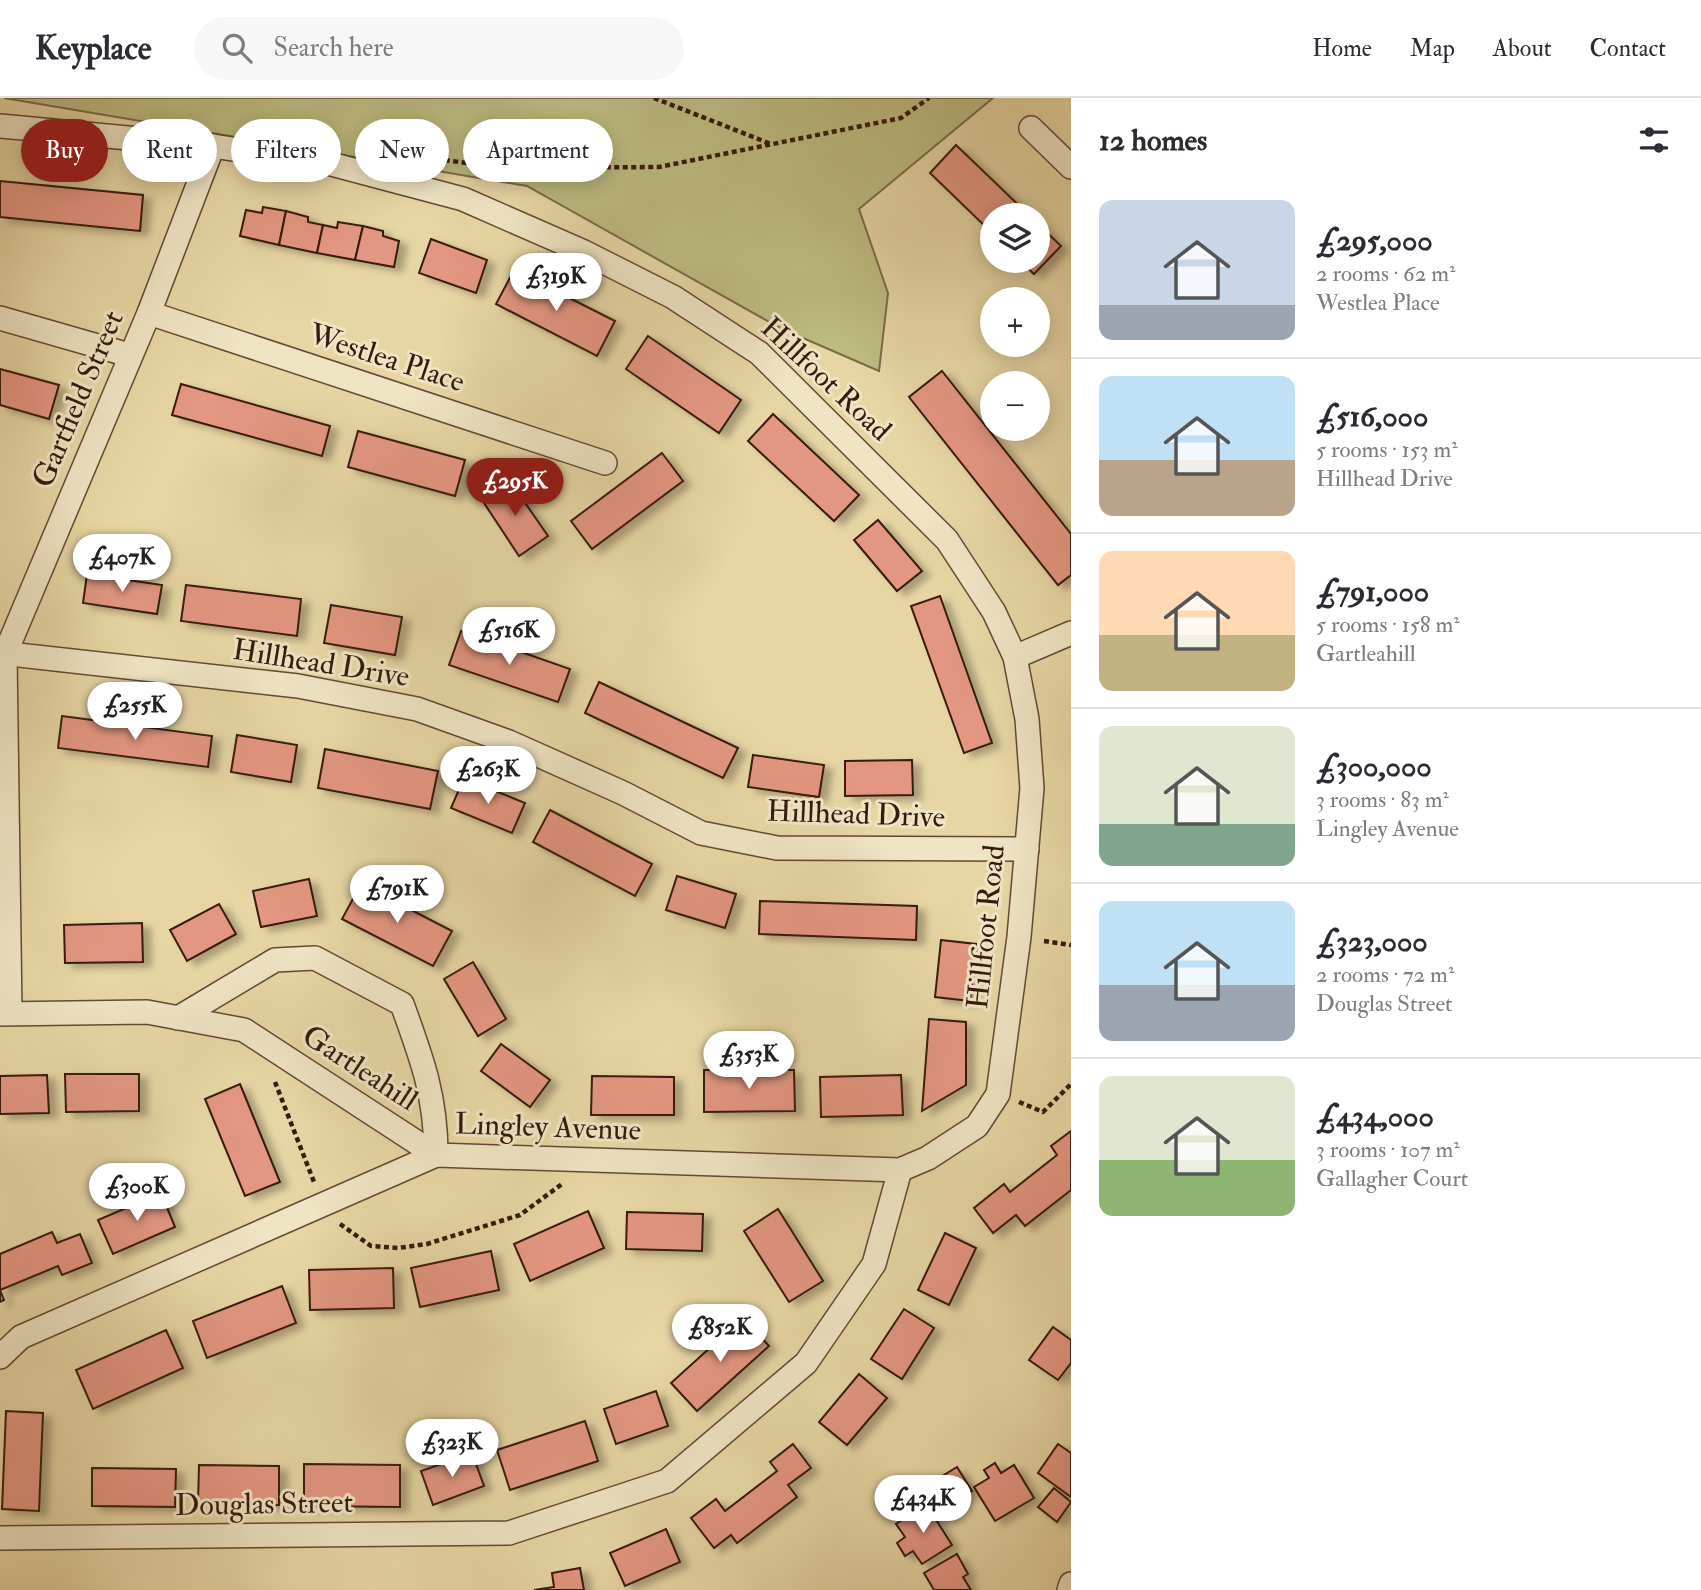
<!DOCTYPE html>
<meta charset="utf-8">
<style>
:root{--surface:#fff;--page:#f7f7f7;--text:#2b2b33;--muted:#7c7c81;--line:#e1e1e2;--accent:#8f2418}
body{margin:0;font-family:"IM FELL Double Pica",serif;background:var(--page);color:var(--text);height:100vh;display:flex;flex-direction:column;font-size:26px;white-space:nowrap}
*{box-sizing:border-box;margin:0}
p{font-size:23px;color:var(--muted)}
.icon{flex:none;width:38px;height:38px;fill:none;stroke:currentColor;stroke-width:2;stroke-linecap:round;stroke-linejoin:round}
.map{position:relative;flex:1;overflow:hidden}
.details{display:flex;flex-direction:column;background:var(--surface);width:630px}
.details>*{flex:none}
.banner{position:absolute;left:21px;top:21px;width:665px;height:63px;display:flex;gap:14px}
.buttons{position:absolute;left:980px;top:105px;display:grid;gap:14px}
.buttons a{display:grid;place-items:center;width:70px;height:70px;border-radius:50%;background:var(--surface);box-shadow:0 4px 18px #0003;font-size:35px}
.price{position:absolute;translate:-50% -60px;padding:0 16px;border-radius:24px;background:#fff;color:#222;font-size:23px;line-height:46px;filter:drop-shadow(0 2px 4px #0008)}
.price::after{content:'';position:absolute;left:50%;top:42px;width:21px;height:16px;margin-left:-10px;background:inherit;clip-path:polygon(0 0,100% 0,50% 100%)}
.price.on{background:var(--accent);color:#fff}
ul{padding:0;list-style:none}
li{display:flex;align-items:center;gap:21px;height:175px;padding:0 28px}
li+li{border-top:2px solid var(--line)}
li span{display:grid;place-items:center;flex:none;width:196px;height:140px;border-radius:14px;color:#555}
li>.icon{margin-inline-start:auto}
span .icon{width:84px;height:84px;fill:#fffc;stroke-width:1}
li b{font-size:30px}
h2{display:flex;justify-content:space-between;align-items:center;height:84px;padding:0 28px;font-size:30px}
.chip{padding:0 24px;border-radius:32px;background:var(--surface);box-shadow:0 4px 18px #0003;font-size:24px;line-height:63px}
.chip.on{background:var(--accent);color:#fff}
header{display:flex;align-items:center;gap:42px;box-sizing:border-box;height:98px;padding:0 35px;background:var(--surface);border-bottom:2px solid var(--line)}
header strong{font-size:33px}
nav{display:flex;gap:38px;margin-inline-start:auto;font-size:24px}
.search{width:490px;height:63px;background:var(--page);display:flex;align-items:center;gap:18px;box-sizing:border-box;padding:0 24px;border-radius:38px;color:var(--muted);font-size:26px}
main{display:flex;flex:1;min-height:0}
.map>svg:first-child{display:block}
.green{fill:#bdbc81;stroke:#7a6b47;stroke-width:2}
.building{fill:#e39681;stroke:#371a0d;stroke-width:2;filter:url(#shadow)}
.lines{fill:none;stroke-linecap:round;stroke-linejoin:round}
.street-casing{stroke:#634933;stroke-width:26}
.path{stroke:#371a0d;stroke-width:4.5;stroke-dasharray:5 3.5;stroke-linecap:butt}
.street{stroke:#efe4c4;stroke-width:23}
.labels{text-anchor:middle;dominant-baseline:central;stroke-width:6;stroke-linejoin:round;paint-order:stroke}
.street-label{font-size:30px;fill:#371a0d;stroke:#efe4c4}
</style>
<header>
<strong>Keyplace</strong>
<div class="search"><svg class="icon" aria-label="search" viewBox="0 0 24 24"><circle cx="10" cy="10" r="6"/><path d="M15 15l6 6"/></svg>Search here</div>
<nav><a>Home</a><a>Map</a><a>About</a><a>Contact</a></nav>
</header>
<main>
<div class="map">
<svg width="1071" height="1492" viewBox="0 0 1071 1492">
<defs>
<filter id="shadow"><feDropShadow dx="8" dy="4.5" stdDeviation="3.5" flood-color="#0004"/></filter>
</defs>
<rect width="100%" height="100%" fill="#e7d6a4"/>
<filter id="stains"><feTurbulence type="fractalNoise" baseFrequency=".00286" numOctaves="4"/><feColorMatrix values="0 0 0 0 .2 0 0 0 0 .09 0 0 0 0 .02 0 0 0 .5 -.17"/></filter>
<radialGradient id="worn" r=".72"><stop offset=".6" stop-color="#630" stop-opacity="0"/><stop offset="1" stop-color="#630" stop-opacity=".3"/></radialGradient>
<polygon class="green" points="4,0 993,0 859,111 888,195 879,273 780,230 527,88"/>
<g class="building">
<polygon points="956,47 1029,117 992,117 992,135 930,75"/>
<polygon points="0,83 143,97 140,133 0,119"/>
<polygon points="263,109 286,113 279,147 240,138 246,112 262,115"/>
<polygon points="286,113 308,119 308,124 323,127 317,155 279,147"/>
<polygon points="338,124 363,128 355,162 317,155 323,127 337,130"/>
<polygon points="1038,126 1061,148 1034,176 1020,163 1038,163"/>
<polygon points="363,128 383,133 383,138 399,143 394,169 355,162"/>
<polygon points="431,141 487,162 476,195 419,175"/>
<polygon points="514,172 615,223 597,258 496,206"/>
<polygon points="648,238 741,302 719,335 626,271"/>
<polygon points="0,271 59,287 49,321 0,307"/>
<polygon points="942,273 1071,436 1071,477 1058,487 909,299"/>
<polygon points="181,286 330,328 322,358 172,317"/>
<polygon points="773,316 859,397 834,423 748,343"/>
<polygon points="358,333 465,362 455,398 348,369"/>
<polygon points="662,355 683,383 592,451 571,423"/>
<polygon points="510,383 548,438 519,458 482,402"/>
<polygon points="878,422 922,473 897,493 854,442"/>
<polygon points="87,476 162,487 157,516 83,505"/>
<polygon points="186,487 301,501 297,538 181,523"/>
<polygon points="940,498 992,645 964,655 911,508"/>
<polygon points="331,507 402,519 395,557 324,545"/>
<polygon points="461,533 570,571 558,604 449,567"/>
<polygon points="599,584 738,650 723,680 585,615"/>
<polygon points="62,618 212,638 208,669 58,650"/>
<polygon points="237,637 297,647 291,684 231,674"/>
<polygon points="325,651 438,673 430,711 318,690"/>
<polygon points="753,657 824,667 819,699 748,689"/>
<polygon points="912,662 913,697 845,698 845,663"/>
<polygon points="464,680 525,705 512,735 451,710"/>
<polygon points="550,712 652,766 635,798 533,744"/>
<polygon points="677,778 736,796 725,830 666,812"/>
<polygon points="309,781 317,818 261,829 253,793"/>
<polygon points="361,786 452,833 433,868 342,821"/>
<polygon points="760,803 917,808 916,842 759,836"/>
<polygon points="219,806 236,836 187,863 170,832"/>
<polygon points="142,825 143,864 65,865 64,827"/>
<polygon points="941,842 976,846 970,903 935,899"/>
<polygon points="473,864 506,921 478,938 444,881"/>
<polygon points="929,921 966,924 966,987 922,1013"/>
<polygon points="501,946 550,982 530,1009 481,973"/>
<polygon points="704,972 794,972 795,1013 704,1014"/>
<polygon points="65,976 139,976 139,1013 66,1014"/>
<polygon points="47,977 49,1015 0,1016 0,978"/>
<polygon points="901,977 903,1017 821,1019 820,979"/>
<polygon points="592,978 674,979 674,1017 591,1017"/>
<polygon points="240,986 280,1084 245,1098 205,1001"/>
<polygon points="1071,1033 1071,1092 1025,1128 1016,1117 993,1135 974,1110 1004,1086 1010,1094 1057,1057 1051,1048"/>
<polygon points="161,1095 175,1129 113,1156 98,1122"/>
<polygon points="778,1111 823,1183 789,1204 744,1133"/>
<polygon points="588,1113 604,1150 530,1183 514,1146"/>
<polygon points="627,1114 703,1116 702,1153 626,1151"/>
<polygon points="52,1134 57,1145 80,1136 92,1165 62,1177 58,1168 0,1192 4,1202 0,1204 0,1156"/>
<polygon points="945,1135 976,1150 949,1207 918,1192"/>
<polygon points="491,1153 499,1192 420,1209 411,1170"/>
<polygon points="393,1170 394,1210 310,1212 309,1172"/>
<polygon points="282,1188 296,1225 207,1260 193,1223"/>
<polygon points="904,1211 934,1230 902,1281 871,1261"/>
<polygon points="743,1220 769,1248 697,1313 671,1285"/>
<polygon points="1053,1229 1071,1242 1071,1265 1058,1282 1029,1262"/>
<polygon points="166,1232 183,1270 93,1311 76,1272"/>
<polygon points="859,1276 887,1300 847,1347 819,1324"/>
<polygon points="656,1293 668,1328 616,1346 604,1311"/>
<polygon points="6,1313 43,1315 39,1413 2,1411"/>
<polygon points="585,1323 598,1363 510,1392 497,1352"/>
<polygon points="793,1346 811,1370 788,1387 797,1399 737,1445 731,1437 714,1450 691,1420 716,1401 725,1413 777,1373 770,1364"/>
<polygon points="1058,1346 1071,1355 1071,1399 1038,1375"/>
<polygon points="472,1355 484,1388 433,1407 421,1373"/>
<polygon points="995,1365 1001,1375 1014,1367 1034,1400 995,1423 974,1389 989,1380 984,1372"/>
<polygon points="304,1366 400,1367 400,1409 304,1408"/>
<polygon points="199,1367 279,1368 279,1407 198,1406"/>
<polygon points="957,1369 972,1393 949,1407 934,1383"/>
<polygon points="92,1370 176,1371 175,1409 92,1408"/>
<polygon points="1054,1390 1071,1404 1057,1424 1038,1409"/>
<polygon points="926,1406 952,1447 922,1466 913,1453 905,1458 897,1445 905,1439 896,1426"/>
<polygon points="666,1431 680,1464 625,1488 610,1455"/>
<polygon points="957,1456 968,1476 963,1479 971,1492 934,1492 924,1475"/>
<polygon points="580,1470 584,1492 534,1492 554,1489 552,1475"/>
</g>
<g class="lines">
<defs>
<g id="street">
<polyline points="0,28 213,48 331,66 463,101 584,154 673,199 759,255 947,442 994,514 1015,559 1027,621 1032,690 1019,839 998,996 977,1028 928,1060 900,1072 436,1057 21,1239 0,1259"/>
<polyline points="1031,30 1071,69"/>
<polyline points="149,215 605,365"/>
<polyline points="0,220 129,257"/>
<polyline points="0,555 298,588 417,611 509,644 623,695 701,735 777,750 1027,751"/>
<polyline points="1015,559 1071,535"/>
<polyline points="10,915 5,556 149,215 213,48"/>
<polyline points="0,916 147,914 244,932 436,1057"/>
<path d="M178,920L275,862L315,860L402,906C422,961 436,998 436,1057"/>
<polyline points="0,1440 509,1435 667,1383 806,1265 874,1166 900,1072"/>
<polyline points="1069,1492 1071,1486"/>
</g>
</defs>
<use href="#street" class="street-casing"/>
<g class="path">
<polyline points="654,0 771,46"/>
<polyline points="411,58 507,70 659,69 901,20 929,0"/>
<polyline points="1044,843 1071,847"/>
<polyline points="275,984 314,1084"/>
<polyline points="1019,1004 1043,1014 1071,986"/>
<polyline points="340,1126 371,1148 398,1150 427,1146 520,1117 562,1086"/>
</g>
<use href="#street" class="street"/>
</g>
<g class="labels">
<g class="street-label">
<text transform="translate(387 260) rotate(18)">Westlea Place</text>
<text transform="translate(826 281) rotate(43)">Hillfoot Road</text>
<text transform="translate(78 301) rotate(-67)">Gartfield Street</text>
<text transform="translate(321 565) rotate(9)">Hillhead Drive</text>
<text transform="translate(856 716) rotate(2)">Hillhead Drive</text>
<text transform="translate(986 829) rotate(-84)">Hillfoot Road</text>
<text transform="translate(360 970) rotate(33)">Gartleahill</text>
<text transform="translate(548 1029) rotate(2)">Lingley Avenue</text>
<text transform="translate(264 1406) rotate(-1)">Douglas Street</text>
</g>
</g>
<rect width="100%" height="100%" filter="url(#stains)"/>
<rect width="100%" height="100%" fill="url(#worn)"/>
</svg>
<div class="buttons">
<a><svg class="icon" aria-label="layers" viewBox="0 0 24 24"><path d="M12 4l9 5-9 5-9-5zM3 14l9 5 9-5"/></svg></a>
<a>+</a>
<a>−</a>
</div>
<b class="price" style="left:556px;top:215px">£319K</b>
<b class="price on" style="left:515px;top:420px">£295K</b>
<b class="price" style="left:122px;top:496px">£407K</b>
<b class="price" style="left:509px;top:569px">£516K</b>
<b class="price" style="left:135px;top:644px">£255K</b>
<b class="price" style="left:488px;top:708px">£263K</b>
<b class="price" style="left:397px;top:827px">£791K</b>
<b class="price" style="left:749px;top:993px">£353K</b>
<b class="price" style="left:137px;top:1125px">£300K</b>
<b class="price" style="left:720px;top:1266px">£852K</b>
<b class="price" style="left:452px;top:1381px">£323K</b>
<b class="price" style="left:923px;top:1437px">£434K</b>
<div class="banner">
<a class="chip on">Buy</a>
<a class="chip">Rent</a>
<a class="chip">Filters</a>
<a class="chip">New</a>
<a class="chip">Apartment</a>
</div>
</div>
<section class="details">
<h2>12 homes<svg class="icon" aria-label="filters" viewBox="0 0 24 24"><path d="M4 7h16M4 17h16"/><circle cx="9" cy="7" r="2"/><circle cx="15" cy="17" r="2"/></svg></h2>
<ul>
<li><span style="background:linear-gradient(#c9d6e8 75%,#9aa5b1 0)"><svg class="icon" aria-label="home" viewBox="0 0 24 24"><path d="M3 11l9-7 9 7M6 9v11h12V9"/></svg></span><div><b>£295,000</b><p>2 rooms · 62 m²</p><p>Westlea Place</p></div></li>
<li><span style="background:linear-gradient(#bfe0f5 60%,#b9a48a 0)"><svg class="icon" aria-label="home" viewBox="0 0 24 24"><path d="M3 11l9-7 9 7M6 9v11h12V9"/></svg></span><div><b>£516,000</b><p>5 rooms · 153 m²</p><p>Hillhead Drive</p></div></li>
<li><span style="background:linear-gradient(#ffd9b3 60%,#c2b280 0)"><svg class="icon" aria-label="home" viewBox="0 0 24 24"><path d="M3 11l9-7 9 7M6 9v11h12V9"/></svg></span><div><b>£791,000</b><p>5 rooms · 158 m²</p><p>Gartleahill</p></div></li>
<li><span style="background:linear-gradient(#dfe7d0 70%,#7fa58c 0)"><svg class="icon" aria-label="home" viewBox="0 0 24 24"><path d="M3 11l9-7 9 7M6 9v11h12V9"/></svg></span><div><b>£300,000</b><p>3 rooms · 83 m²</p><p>Lingley Avenue</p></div></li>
<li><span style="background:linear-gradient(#bfe0f5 60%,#9aa5b1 0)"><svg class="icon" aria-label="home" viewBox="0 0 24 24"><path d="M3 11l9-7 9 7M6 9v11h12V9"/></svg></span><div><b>£323,000</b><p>2 rooms · 72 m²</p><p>Douglas Street</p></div></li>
<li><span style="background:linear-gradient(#dfe7d0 60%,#8fb573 0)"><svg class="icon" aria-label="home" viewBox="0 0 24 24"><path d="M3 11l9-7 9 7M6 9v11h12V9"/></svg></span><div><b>£434,000</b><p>3 rooms · 107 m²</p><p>Gallagher Court</p></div></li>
</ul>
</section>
</main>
